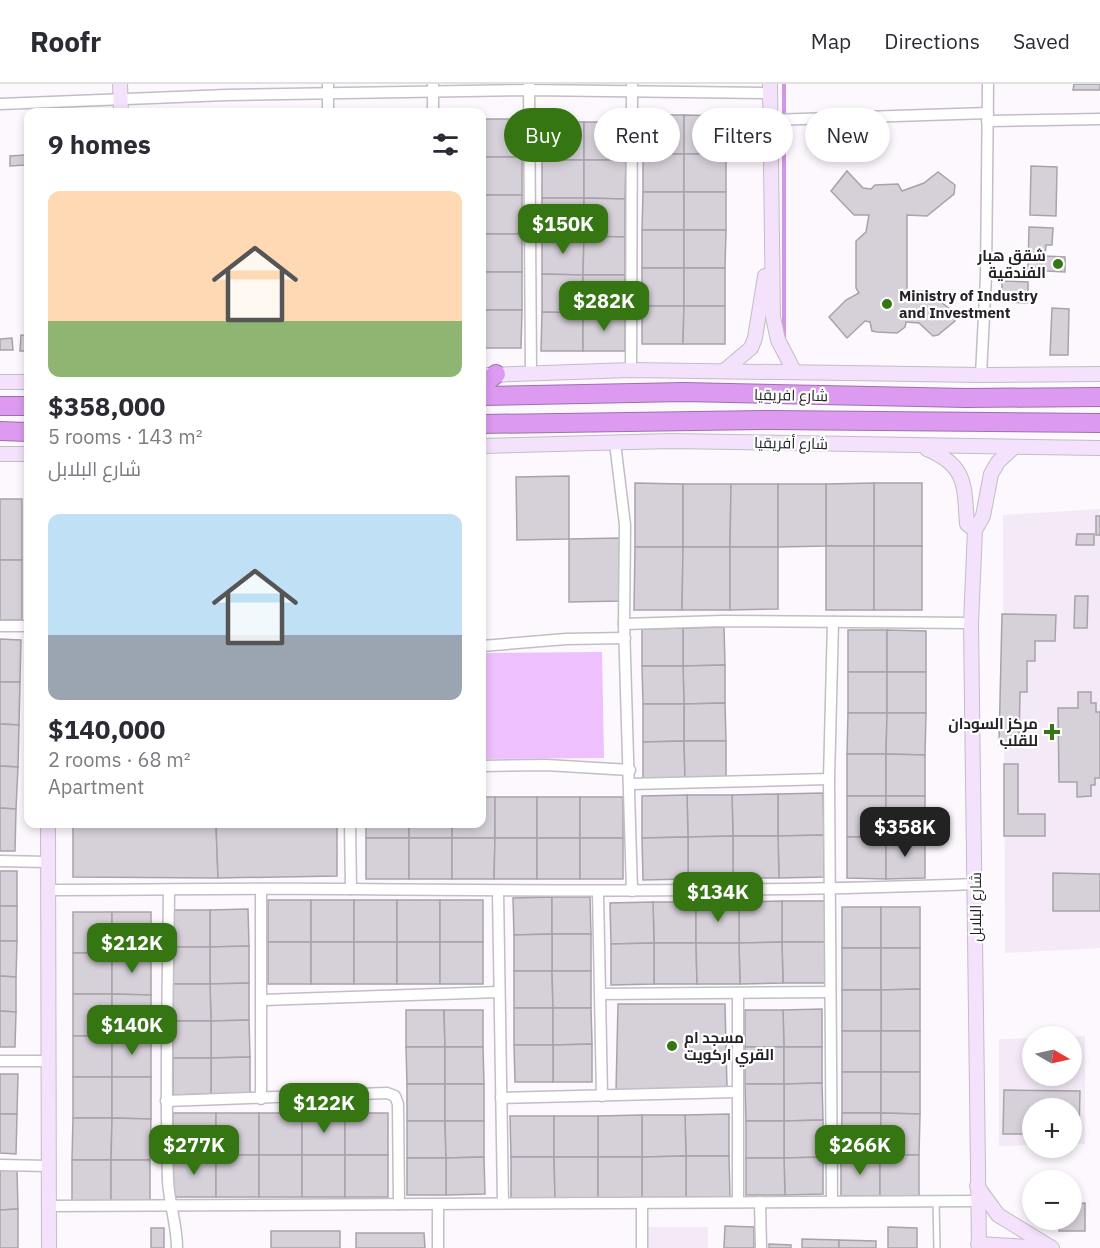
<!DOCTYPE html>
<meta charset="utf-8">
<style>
:root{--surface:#fff;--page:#f7f7f7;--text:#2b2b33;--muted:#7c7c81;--line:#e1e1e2;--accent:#357613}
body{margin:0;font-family:"IBM Plex Sans",Cairo,sans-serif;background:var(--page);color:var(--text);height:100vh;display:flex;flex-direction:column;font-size:22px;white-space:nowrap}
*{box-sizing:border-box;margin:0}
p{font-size:20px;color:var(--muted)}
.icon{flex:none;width:33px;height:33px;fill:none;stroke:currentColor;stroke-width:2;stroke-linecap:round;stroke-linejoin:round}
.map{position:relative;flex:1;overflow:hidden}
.details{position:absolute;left:24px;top:24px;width:462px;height:720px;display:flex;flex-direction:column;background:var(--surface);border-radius:12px;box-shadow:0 3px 9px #0003}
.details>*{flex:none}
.guide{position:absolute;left:504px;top:24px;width:506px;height:54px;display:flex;gap:12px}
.needle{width:39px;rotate:99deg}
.controls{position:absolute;left:1022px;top:942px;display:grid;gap:12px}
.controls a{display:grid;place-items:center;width:60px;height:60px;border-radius:50%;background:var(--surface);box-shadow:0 3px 9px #0003;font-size:30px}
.price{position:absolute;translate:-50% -51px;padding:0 14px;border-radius:12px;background:var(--accent);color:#fff;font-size:20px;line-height:39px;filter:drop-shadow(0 2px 3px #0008)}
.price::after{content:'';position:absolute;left:50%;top:36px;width:18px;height:14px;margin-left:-9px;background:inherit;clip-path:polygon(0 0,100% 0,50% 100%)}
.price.on{background:#222;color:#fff}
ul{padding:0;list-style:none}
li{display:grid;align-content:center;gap:12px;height:318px;padding:0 24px}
li span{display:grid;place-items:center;height:186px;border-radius:12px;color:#555}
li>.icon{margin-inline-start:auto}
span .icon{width:108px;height:108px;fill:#fffc;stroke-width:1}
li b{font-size:26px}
h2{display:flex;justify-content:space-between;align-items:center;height:72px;padding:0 24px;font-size:26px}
.tag{padding:0 21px;border-radius:27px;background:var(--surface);box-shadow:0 3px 9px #0003;font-size:21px;line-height:54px}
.tag.on{background:var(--accent);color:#fff}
header{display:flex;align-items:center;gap:36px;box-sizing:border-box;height:84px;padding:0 30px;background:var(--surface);border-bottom:2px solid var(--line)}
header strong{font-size:28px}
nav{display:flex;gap:33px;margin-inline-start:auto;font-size:21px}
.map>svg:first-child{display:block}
.built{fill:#f3e9f7}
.green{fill:#eec0fd}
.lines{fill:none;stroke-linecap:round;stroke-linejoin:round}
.stream{stroke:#d196e4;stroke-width:4}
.building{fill:#d6d0d8;stroke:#a8a3aa;stroke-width:1.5}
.lane-casing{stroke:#c3bdc5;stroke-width:8}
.street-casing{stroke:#c3bdc5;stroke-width:13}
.secondary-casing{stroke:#c3bdc5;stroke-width:16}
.highway-casing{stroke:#9c71aa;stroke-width:20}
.lane{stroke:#fff;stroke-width:5}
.street{stroke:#fff;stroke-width:10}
.secondary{stroke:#f4e1fb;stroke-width:14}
.highway{stroke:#dc9bf1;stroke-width:18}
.poi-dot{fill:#357613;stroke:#fff;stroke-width:2}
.labels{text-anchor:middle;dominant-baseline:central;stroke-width:4.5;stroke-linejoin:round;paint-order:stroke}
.poi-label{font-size:15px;font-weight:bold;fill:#242225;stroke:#fff;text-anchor:end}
.street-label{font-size:15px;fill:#242225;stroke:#fff}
</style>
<header>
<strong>Roofr</strong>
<nav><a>Map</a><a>Directions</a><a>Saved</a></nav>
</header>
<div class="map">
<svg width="1100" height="1164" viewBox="0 0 1100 1164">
<rect width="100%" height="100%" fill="#fdf8fe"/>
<g class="built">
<polygon points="1100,425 1100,864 1005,869 1003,431"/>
<polygon points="1085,952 1085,1060 1071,1060 1071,1024 1032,1024 1032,1061 999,1062 999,955 1032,954 1032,992 1071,992 1071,953"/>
<rect x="648" y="1143" width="60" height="21"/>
</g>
<polygon class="green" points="602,568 604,674 482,675 482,569"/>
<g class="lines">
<polyline class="stream" points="784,0 784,257"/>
</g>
<g class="building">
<polygon points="1074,0 1100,0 1100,6 1073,6"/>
<rect x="643" y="31" width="41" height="39"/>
<polygon points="684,31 726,32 726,70 684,70"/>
<rect x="482" y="35" width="40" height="38"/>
<polygon points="543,38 584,38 584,76 542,76"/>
<rect x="584" y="38" width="42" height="38"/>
<rect x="643" y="70" width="41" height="38"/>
<rect x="684" y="70" width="42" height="38"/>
<polygon points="25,71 25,81 10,82 10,72"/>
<rect x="482" y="73" width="40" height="38"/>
<rect x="542" y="76" width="42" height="38"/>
<polygon points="584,76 626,76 625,115 584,114"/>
<polygon points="1031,82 1057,83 1056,132 1030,131"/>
<polygon points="847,87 863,104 871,105 875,101 898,100 902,107 924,99 938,88 955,101 954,110 927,132 907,131 907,208 928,207 953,228 955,237 938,251 933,252 919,239 906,238 905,243 897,249 877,248 872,247 870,238 865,237 847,254 829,233 846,216 859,209 856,204 856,157 866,148 869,131 854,131 831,107"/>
<polygon points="643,108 684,108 684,146 642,146"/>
<rect x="684" y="108" width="42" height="38"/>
<rect x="482" y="111" width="40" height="39"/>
<rect x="542" y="114" width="42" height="38"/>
<polygon points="584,114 625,115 625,153 584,152"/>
<polygon points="1029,143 1053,144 1052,161 1046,161 1045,172 1065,173 1065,188 1028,186"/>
<rect x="642" y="146" width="42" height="38"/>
<polygon points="684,146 726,146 725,184 684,184"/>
<rect x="482" y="150" width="40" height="38"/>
<polygon points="542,152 584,152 583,191 542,190"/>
<polygon points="584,152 625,153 625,191 583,191"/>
<rect x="642" y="184" width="42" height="38"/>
<rect x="684" y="184" width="41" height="38"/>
<rect x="482" y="188" width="40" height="38"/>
<polygon points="542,190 583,191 583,229 542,228"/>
<rect x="583" y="191" width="42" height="38"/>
<polygon points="1002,197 1028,198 1028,219 1002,218"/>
<polygon points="642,222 684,222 683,260 642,260"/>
<polygon points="684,222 725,222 725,260 683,260"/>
<polygon points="1052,224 1069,225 1068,271 1050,271"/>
<polygon points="482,226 522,226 521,264 482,264"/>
<polygon points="542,228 583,229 583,267 541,267"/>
<rect x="583" y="229" width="42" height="38"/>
<polygon points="21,251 28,252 28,267 20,267"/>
<polygon points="12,254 13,266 0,266 0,255"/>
<polygon points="569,392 569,455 517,456 516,393"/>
<polygon points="635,399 683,400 683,463 635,463"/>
<rect x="874" y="399" width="48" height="63"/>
<polygon points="874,399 874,462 826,462 826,400"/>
<polygon points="683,400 731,400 730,463 683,463"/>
<polygon points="731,400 778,400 778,463 730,463"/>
<polygon points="778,400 826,400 826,462 778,463"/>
<rect x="0" y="415" width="22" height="61"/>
<rect x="1096" y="432" width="4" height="19"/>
<polygon points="1077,450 1094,450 1094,461 1076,461"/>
<polygon points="621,454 622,517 569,518 569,455"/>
<rect x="826" y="462" width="48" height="64"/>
<rect x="874" y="462" width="48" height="64"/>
<polygon points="635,463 683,463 682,526 634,526"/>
<polygon points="683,463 730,463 730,526 682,526"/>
<polygon points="730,463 778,463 778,525 730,526"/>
<rect x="0" y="476" width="22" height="60"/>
<polygon points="1075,512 1088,512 1087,544 1074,544"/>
<polygon points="1002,530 1056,531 1055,557 1035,557 1035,577 1027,577 1027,608 1020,608 1019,662 999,661"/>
<polygon points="724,543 725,581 683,582 683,544"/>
<polygon points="683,544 683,582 642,582 642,545"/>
<rect x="848" y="546" width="39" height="42"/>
<polygon points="887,546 926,547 926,588 887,588"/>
<polygon points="0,555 21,556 20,598 0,598"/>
<polygon points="725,581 725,619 684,620 683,582"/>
<polygon points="642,582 683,582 684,620 643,620"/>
<rect x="848" y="588" width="39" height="41"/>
<rect x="887" y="588" width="39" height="41"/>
<polygon points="0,598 20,598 19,641 0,640"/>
<polygon points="1078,608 1091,608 1091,619 1096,619 1096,628 1100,628 1100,694 1095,694 1095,701 1091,701 1091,712 1077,713 1077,698 1059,698 1058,624 1078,624"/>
<polygon points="725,619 726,657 684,657 684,620"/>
<polygon points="643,620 684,620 684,657 643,658"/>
<polygon points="848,629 887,629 886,670 847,670"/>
<polygon points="887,629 926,629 925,671 886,670"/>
<polygon points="0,640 19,641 18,683 0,682"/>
<polygon points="684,657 685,695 643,696 643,658"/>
<polygon points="684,657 726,657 726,694 685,695"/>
<rect x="847" y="670" width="39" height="42"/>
<polygon points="886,670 925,671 925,712 886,712"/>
<polygon points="1004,680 1018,680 1018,730 1045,730 1045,752 1004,752"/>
<polygon points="0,682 18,683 16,725 0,724"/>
<polygon points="823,709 824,751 778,752 778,710"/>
<polygon points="778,710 778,752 733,752 732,711"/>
<polygon points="687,711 732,711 733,752 688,753"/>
<polygon points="687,711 688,753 642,754 642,712"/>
<rect x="847" y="712" width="39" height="41"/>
<rect x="886" y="712" width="39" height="41"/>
<polygon points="482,713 495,713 495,754 452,754 452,740 482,740"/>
<rect x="495" y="713" width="42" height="41"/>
<rect x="537" y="713" width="43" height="41"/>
<rect x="580" y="713" width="43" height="41"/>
<polygon points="0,724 16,725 15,767 0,767"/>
<polygon points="73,740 216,740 218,794 73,793"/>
<polygon points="216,740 337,740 337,792 218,794"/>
<rect x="366" y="740" width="43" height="14"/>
<rect x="409" y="740" width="43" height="14"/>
<polygon points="824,751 824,793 779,794 778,752"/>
<polygon points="733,752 778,752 779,794 733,794"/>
<polygon points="733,752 733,794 688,795 688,753"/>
<polygon points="688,753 688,795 643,796 642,754"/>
<polygon points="847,753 886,753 886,795 847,794"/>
<polygon points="886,753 925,753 925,794 886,795"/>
<rect x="366" y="754" width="43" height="41"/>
<rect x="409" y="754" width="43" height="41"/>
<polygon points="452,754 495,754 494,795 452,795"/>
<polygon points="495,754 537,754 537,795 494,795"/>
<rect x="537" y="754" width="43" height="41"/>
<rect x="580" y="754" width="43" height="41"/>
<rect x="0" y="787" width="17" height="35"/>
<polygon points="1053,789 1100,790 1100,827 1053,827"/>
<polygon points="552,813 552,850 514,851 513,814"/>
<polygon points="552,813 590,813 591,850 552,850"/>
<rect x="268" y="816" width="43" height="42"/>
<rect x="311" y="816" width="43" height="42"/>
<rect x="354" y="816" width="43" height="42"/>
<rect x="397" y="816" width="43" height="42"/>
<rect x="440" y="816" width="43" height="42"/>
<rect x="782" y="817" width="43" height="41"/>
<polygon points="782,817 782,858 739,859 739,818"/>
<polygon points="653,818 696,818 696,859 654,859"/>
<polygon points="653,818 654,859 611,860 610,819"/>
<rect x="696" y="818" width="43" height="41"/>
<rect x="0" y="822" width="17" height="35"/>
<rect x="842" y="823" width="39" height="41"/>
<rect x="881" y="823" width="39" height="41"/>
<polygon points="248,825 249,862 210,863 210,826"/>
<polygon points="171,826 210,826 210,863 172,863"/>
<rect x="73" y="828" width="39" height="41"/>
<rect x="112" y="828" width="39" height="41"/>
<rect x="552" y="850" width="39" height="37"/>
<polygon points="552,850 552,887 514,887 514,851"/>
<polygon points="0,857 17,857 16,893 0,892"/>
<rect x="268" y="858" width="43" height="42"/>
<rect x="311" y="858" width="43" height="42"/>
<rect x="354" y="858" width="43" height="42"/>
<rect x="397" y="858" width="43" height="42"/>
<rect x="440" y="858" width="43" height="42"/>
<polygon points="782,858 825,858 826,899 783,899"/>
<polygon points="782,858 783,899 740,900 739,859"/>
<polygon points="654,859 696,859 697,900 654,900"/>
<polygon points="654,859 654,900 611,901 611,860"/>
<polygon points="696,859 739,859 740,900 697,900"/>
<polygon points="249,862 249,899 210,900 210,863"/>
<rect x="172" y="863" width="38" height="37"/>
<rect x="842" y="864" width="39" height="42"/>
<polygon points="881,864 920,864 920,905 881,906"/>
<rect x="73" y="869" width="39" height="41"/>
<polygon points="112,869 151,869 151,911 112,910"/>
<polygon points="514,887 552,887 553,924 514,924"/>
<polygon points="552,887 591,887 591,924 553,924"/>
<polygon points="0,892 16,893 16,928 0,927"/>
<polygon points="249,899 249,936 211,937 210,900"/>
<polygon points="172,900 210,900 211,937 172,937"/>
<polygon points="920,905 920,947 881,947 881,906"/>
<rect x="842" y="906" width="39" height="41"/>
<rect x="73" y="910" width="39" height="42"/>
<polygon points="112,910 151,911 151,952 112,952"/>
<polygon points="618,920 725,920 727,1004 616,1007"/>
<rect x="514" y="924" width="39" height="37"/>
<polygon points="553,924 591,924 592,960 553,961"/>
<polygon points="822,925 822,963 784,963 783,926"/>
<polygon points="406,926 444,926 445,963 406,963"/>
<polygon points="444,926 483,926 483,963 445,963"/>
<polygon points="745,926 783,926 784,963 745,963"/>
<polygon points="0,927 16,928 15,963 0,963"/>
<polygon points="249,936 250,973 211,974 211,937"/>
<polygon points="172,937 211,937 211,974 173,974"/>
<rect x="842" y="947" width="39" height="41"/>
<rect x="881" y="947" width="39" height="41"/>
<rect x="73" y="952" width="39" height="41"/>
<rect x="112" y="952" width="39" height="41"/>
<polygon points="592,960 592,998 553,998 553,961"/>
<polygon points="514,961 553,961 553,998 515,998"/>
<polygon points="406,963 445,963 445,1000 407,1000"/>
<polygon points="445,963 483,963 484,1000 445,1000"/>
<rect x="745" y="963" width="39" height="37"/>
<polygon points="784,963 822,963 822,999 784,1000"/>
<polygon points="250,973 250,1010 211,1010 211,974"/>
<polygon points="173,974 211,974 211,1010 173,1011"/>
<rect x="842" y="988" width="39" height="41"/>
<polygon points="881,988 920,988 920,1030 881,1029"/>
<polygon points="0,990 18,990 17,1030 0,1030"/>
<rect x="73" y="993" width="39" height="41"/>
<polygon points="112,993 151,993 151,1035 112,1034"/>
<polygon points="822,999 823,1036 784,1037 784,1000"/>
<rect x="407" y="1000" width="38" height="37"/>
<rect x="445" y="1000" width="39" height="37"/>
<polygon points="745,1000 784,1000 784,1037 746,1037"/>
<polygon points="1004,1006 1080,1007 1079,1050 1071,1050 1071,1024 1032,1024 1032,1050 1003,1050"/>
<rect x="173" y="1029" width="43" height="42"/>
<rect x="216" y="1029" width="43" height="42"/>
<rect x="259" y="1029" width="43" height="42"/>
<rect x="302" y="1029" width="43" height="42"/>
<rect x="345" y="1029" width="43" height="42"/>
<polygon points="842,1029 881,1029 880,1071 841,1071"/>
<polygon points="881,1029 920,1030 919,1071 880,1071"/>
<polygon points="0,1030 17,1030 16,1070 0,1069"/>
<polygon points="729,1030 729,1072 686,1072 685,1031"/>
<polygon points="642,1031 685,1031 686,1072 642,1073"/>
<polygon points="642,1031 642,1073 598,1073 598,1032"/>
<polygon points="510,1032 554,1032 554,1073 511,1073"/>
<rect x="554" y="1032" width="44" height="41"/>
<polygon points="73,1034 112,1034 111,1076 72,1076"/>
<polygon points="112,1034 151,1035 150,1076 111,1076"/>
<polygon points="823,1036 823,1073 784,1074 784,1037"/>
<polygon points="407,1037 445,1037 446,1074 407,1074"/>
<polygon points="445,1037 484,1037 484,1073 446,1074"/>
<rect x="746" y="1037" width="38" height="37"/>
<rect x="173" y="1071" width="43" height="42"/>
<rect x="216" y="1071" width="43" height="42"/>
<rect x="259" y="1071" width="43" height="42"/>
<rect x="302" y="1071" width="43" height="42"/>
<rect x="345" y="1071" width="43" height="42"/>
<rect x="841" y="1071" width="39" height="41"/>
<rect x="880" y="1071" width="39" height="41"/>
<polygon points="686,1072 729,1072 730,1113 686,1113"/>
<polygon points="686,1072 686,1113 642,1114 642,1073"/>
<polygon points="484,1073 485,1110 446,1111 446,1074"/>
<polygon points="511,1073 554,1073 555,1114 511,1115"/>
<polygon points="554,1073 598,1073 598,1114 555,1114"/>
<rect x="598" y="1073" width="44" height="41"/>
<polygon points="823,1073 823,1110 785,1111 784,1074"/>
<rect x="407" y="1074" width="39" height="37"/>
<polygon points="746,1074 784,1074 785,1111 746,1111"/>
<rect x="72" y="1076" width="39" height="41"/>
<rect x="111" y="1076" width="39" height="41"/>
<polygon points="0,1086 17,1086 18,1125 0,1126"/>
<polygon points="1085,1119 1085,1147 1059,1147 1059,1136 1071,1136 1071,1120"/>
<polygon points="18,1125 18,1164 0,1164 0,1126"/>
<polygon points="725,1142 754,1143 754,1164 724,1164"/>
<polygon points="888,1143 917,1144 917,1164 888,1164"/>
<rect x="151" y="1144" width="13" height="20"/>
<rect x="271" y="1147" width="69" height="17"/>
<polygon points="356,1149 424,1149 425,1164 356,1164"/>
<polygon points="802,1155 839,1156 839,1164 802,1164"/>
<polygon points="839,1156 876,1157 876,1164 839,1164"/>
<polygon points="769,1160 791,1161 791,1164 769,1164"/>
</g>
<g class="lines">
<defs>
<polyline id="lane" points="936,1118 937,1164"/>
<g id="street">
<polyline points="529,2 531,290"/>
<polyline points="0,20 227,11 529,6 770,9"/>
<polyline points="328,28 328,0"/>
<polyline points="433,28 433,0"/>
<polyline points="770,36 988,29"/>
<polyline points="987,37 1100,35"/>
<polyline points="631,286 632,0"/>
<polyline points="981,291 986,192 988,0"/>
<polyline points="615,359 625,441 624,540 632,807"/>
<polyline points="624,540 722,537 971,539"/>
<polyline points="0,542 28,542"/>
<polyline points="482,562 566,555 625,554"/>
<polyline points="482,682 546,681 630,686"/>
<polyline points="630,700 829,695"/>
<polyline points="350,740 351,805"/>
<polyline points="0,777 48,778"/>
<polyline points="261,805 261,1015"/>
<path d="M48,806C149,806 250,804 351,805C559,807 767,808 975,800"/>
<path d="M169,806C168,903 165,1000 168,1096C169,1120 177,1140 177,1164"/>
<polyline points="498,807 503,1119"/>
<polyline points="598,808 602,1012"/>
<polyline points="738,909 738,1118"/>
<polyline points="601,910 830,908"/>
<polyline points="262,916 499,908"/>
<polyline points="0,977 47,977"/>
<polyline points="501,1014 736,1008"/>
<polyline points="166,1017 387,1009 395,1012 398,1020 399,1120"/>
<polyline points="0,1081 49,1082"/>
<polyline points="832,1117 829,695 833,538"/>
<polyline points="760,1118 761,1164"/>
<polyline points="438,1121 438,1164"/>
<polyline points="49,1122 976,1117"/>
<polyline points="642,1164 642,1119"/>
</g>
<g id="secondary">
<polyline points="120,0 121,28"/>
<polyline points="770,0 773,233 778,256 794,287"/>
<polyline points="725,286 751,264 755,254 765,192"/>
<polyline points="487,291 631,286 981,291 1100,290"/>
<polyline points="0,298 28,298"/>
<polyline points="482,362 671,357 1100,364"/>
<path d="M927,365C968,382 964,403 967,440L975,446"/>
<polyline points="0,370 28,370"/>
<polyline points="48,740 49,1164"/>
<polyline points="977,1102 998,1131 1052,1164"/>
<polyline points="978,1160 1046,1164"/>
<polyline points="979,1164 971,539 975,446 983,432 991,390 998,378 1013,364"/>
</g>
<g id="highway">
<polyline points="482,302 496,290"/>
<polyline points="482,312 684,308 966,314 1100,313"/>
<polyline points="0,322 28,322"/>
<polyline points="482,340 770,336 1100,339"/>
<polyline points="0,347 28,348"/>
</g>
</defs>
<use href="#lane" class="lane-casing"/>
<use href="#street" class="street-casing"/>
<use href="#secondary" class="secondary-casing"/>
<use href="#highway" class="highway-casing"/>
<use href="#lane" class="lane"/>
<use href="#street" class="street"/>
<use href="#secondary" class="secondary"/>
<use href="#highway" class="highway"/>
</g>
<g class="poi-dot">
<circle cx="1058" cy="180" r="6"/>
<circle cx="887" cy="220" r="6"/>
<path d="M1049 639h6v6h6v6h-6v6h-6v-6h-6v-6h6z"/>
<circle cx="672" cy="962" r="6"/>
</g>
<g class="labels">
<g class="poi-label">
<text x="1046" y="171">شقق هبار<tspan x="1046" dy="17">الفندقية</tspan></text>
<text x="899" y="211" text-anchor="start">Ministry of Industry<tspan x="899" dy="17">and Investment</tspan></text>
<text x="1038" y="639">مركز السودان<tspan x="1038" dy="17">للقلب</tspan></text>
<text x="684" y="953" text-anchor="start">مسجد ام<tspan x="684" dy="17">القري اركويت</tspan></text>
</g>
<g class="street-label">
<text transform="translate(791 311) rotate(1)">شارع افريقيا</text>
<text transform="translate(791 359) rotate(1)">شارع أفريقيا</text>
<text transform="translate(975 823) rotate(-90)">شارع البلابل</text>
</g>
</g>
</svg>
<div class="controls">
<a><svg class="needle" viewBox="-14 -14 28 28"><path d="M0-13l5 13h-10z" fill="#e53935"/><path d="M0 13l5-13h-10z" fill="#7c7c81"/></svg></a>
<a>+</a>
<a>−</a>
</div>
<b class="price" style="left:563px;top:171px">$150K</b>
<b class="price" style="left:604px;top:248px">$282K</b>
<b class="price on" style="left:905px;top:774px">$358K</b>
<b class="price" style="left:718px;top:839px">$134K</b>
<b class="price" style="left:132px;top:890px">$212K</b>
<b class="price" style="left:132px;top:972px">$140K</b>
<b class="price" style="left:324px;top:1050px">$122K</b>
<b class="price" style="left:194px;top:1092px">$277K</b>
<b class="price" style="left:860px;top:1092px">$266K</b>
<div class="guide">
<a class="tag on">Buy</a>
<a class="tag">Rent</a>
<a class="tag">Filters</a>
<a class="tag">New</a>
</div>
<section class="details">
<h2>9 homes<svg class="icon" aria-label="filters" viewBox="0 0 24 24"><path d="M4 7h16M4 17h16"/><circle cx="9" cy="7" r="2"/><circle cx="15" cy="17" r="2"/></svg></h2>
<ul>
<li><span style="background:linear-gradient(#ffd9b3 70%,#8fb573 0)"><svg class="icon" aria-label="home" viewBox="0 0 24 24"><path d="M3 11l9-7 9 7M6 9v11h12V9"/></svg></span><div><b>$358,000</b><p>5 rooms · 143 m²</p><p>شارع البلابل</p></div></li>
<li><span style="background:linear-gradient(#bfe0f5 65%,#9aa5b1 0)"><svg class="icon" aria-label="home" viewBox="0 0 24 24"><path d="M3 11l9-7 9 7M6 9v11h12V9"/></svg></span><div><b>$140,000</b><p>2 rooms · 68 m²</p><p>Apartment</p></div></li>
</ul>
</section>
</div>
